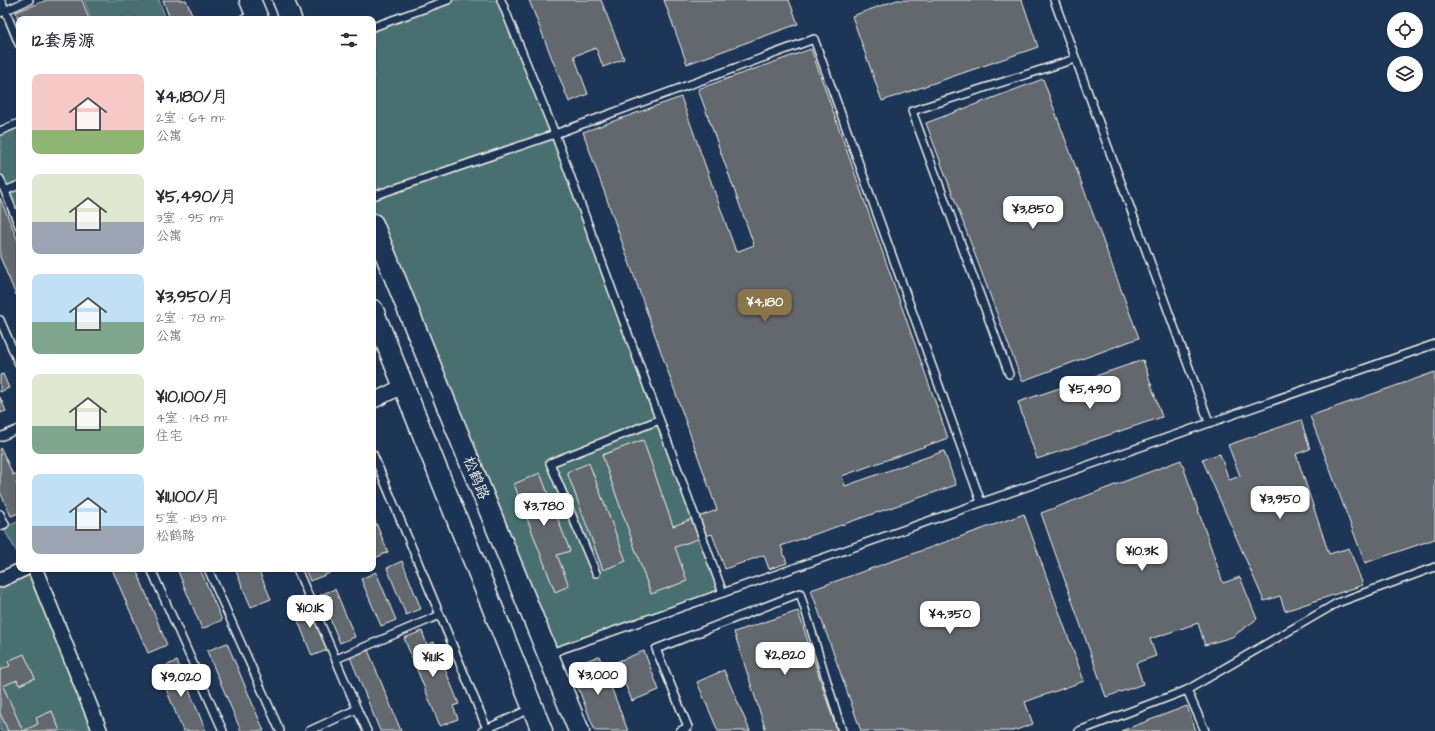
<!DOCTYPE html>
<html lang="zh">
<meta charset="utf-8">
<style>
:root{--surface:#fff;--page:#f2f2f3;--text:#2b2b33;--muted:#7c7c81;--accent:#8a764a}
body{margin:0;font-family:"Architects Daughter","LXGW WenKai TC",sans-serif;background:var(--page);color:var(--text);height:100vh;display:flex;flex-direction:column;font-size:15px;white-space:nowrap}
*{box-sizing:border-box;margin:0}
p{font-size:13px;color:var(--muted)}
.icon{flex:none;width:22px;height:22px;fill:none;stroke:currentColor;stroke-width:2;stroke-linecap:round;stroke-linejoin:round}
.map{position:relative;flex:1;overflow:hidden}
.sheet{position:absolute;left:16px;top:16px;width:360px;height:556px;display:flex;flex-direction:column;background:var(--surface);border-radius:8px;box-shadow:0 1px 3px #0004}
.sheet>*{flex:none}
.fabs{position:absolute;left:1387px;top:12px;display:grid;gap:8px}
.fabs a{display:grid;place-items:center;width:36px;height:36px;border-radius:50%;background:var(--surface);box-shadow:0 1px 3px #0004;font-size:20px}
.price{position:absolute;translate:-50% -34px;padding:0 9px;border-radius:8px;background:#fff;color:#222;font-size:13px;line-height:26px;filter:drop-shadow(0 1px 2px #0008)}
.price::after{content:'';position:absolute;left:50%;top:24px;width:12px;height:9px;margin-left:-6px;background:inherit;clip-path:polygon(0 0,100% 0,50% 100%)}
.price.on{background:var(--accent);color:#fff}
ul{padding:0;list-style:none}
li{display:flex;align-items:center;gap:12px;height:100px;padding:0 16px}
li span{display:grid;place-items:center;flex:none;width:112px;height:80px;border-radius:8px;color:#555}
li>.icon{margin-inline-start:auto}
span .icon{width:48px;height:48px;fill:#fffc;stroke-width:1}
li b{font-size:17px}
h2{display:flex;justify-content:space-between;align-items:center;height:48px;padding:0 16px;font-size:17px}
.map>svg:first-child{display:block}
.green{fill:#4a6f71;stroke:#9fb0ac}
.building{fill:#63686e;stroke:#f4f1e8}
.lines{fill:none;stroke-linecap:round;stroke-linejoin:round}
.lane-casing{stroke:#f4f1e8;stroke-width:10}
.street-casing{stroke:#f4f1e8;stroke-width:17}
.secondary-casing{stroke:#f4f1e8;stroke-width:23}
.lane{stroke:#1d3557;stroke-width:7}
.street{stroke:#1d3557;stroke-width:14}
.secondary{stroke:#1d3557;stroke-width:20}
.labels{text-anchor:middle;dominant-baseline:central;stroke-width:4;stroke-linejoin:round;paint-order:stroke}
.street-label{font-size:15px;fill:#f4f1e8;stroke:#1d3557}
</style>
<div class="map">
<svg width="1435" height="731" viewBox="0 0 1435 731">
<rect width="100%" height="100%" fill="#1d3557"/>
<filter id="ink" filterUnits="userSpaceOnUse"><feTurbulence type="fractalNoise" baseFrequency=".025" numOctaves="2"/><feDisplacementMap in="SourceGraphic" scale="8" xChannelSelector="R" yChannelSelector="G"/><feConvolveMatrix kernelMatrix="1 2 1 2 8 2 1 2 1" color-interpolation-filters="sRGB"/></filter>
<g filter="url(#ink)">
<g class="green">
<polygon points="84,0 159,0 166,19 91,19"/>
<polygon points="448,0 501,0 555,134 723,593 548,654 373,224 373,27"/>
<polygon points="19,123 19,226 0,179 0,131"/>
<polygon points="19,521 19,556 5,531 8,526"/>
<polygon points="35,569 100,731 0,731 0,580"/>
</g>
<g class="building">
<polygon points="47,0 82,0 89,19 19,20 16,12"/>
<polygon points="163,0 186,0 194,19 170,19"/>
<polygon points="529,0 601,0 624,59 603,67 596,48 574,56 588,94 569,102"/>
<polygon points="664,0 789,0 798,24 687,64"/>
<polygon points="897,0 1022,0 1038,47 882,101 852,16"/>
<polygon points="811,49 948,438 842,476 845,486 944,451 956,485 781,546 787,563 769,569 764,555 725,569 712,534 675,547 687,581 651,594 602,455 643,440 673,526 717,510 583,132 681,97 736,252 754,245 698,89"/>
<polygon points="1043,79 1139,338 1022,381 926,123"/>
<polygon points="0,198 19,243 19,294 16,295 0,257"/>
<polygon points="1143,360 1162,417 1037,459 1018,402"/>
<polygon points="1435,372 1435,539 1365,563 1310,416"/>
<polygon points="3,374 9,388 0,392 0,375"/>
<polygon points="0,397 6,411 0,413"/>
<polygon points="1301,420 1310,449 1296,454 1329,554 1349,548 1363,585 1285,611 1280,596 1264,601 1202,459 1220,454 1229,480 1240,476 1228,445"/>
<polygon points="1,448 13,475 18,473 17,469 19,468 19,481 16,483 19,490 19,513 11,516 0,492 0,449"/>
<polygon points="1181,460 1223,583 1240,577 1257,619 1232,637 1205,645 1198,623 1150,639 1156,656 1136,663 1143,684 1106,697 1041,513"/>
<polygon points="589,463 626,561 603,570 567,472"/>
<polygon points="540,473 570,551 557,555 569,586 555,592 514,484"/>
<polygon points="1024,514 1084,681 1025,702 1033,724 1013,731 861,731 811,590"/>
<polygon points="373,516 388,552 373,559"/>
<polygon points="402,561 421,609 406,615 387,568"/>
<polygon points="112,569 136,569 167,645 148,653"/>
<polygon points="177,569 200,569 222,620 202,629"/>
<polygon points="235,569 258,569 271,599 251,607"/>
<polygon points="305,569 328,569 330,573 310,581"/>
<polygon points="376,572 396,620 381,626 361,579"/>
<polygon points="335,589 355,637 340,643 320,595"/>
<polygon points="308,602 327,650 312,656 293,608"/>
<polygon points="798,611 837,731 766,731 734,632"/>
<polygon points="422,631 427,645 434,642 459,704 453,706 458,719 440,726 404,638"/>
<polygon points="227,643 264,731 241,731 207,651"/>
<polygon points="368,650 401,731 380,731 350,657"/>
<polygon points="644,651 659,690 632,701 616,662"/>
<polygon points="24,654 35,678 19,685 17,680 3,686 23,731 38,724 36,718 52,711 60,731 8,731 0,713 0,670 10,666 8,661"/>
<polygon points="599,656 628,731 595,731 570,667"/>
<polygon points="177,661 206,731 183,731 158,669"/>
<polygon points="724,670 750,731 718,731 697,682"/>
<polygon points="1187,706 1196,731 1121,731"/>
</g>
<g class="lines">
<defs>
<g id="lane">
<polyline points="1,0 19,44"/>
<polyline points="501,0 555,134 723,593"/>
<polyline points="1054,0 1209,422"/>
<polyline points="0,13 29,0"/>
<polyline points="243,19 254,15"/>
<polyline points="373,27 448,0"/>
<polyline points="0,131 19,123"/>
<polyline points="0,179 19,226"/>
<polyline points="5,191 19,185"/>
<polyline points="373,196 555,134 814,39 981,502"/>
<polyline points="0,320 19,364"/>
<polyline points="1009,374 912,111 1075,59"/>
<polyline points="0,437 19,429"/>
<polyline points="373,454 440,615"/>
<polyline points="0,514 5,524 0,526"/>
<polyline points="151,569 223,731"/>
<polyline points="208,569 280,731"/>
<polyline points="297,569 357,709"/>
<polyline points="596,573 550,463 659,420"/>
<polyline points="548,654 1435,344"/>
<polyline points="336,659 440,615 487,729"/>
<polyline points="1187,690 1205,731"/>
<polyline points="309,731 357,709 367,731"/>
<polyline points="482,731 532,708"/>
<polyline points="680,731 688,727 656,649 800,593 842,731"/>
<polyline points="1079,731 1187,690 1337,603 1435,567"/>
</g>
<g id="street">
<polyline points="373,401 403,386"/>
<polyline points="35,569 100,731"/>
<polyline points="0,580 24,569"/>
</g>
<g id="secondary">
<polyline points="250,0 258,19"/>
<polyline points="283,0 291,19"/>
<polyline points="373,224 579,731"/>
<polyline points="373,310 542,731"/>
</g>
</defs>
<use href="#lane" class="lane-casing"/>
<use href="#street" class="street-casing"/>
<use href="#secondary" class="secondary-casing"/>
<use href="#lane" class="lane"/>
<use href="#street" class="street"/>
<use href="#secondary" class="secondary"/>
</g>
</g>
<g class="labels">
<g class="street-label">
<text transform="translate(476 478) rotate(68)">松鹤路</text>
</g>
</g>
</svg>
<div class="fabs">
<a><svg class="icon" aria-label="locate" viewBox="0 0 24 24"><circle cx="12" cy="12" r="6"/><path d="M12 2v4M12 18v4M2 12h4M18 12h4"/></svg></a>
<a><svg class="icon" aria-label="layers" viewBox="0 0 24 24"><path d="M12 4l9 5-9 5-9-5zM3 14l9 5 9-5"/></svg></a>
</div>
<b class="price" style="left:1033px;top:230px">¥3,850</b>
<b class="price on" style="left:765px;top:323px">¥4,180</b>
<b class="price" style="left:1090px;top:410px">¥5,490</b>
<b class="price" style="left:1280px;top:520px">¥3,950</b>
<b class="price" style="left:544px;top:527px">¥3,780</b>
<b class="price" style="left:1142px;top:572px">¥10.3K</b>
<b class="price" style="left:310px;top:629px">¥10.1K</b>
<b class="price" style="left:950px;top:635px">¥4,350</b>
<b class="price" style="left:785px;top:676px">¥2,820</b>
<b class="price" style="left:433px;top:678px">¥11.1K</b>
<b class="price" style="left:598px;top:696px">¥3,000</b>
<b class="price" style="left:181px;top:698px">¥9,020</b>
<section class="sheet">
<h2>12套房源<svg class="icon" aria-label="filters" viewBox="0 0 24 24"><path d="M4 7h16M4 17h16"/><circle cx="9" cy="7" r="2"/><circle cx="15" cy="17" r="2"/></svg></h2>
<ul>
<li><span style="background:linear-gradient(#f6c9c9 70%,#8fb573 0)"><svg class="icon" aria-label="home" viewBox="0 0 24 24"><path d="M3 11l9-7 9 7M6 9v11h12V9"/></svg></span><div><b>¥4,180/月</b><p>2室 · 64 m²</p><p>公寓</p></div></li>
<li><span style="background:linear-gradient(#dfe7d0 60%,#9aa5b1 0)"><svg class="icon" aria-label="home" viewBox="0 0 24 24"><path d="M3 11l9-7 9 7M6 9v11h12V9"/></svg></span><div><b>¥5,490/月</b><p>3室 · 95 m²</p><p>公寓</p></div></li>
<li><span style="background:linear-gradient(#bfe0f5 60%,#7fa58c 0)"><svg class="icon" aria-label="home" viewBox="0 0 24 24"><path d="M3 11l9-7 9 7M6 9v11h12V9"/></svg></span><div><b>¥3,950/月</b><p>2室 · 78 m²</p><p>公寓</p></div></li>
<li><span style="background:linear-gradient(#dfe7d0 65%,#7fa58c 0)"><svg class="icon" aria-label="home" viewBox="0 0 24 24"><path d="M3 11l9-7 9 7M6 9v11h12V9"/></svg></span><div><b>¥10,100/月</b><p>4室 · 148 m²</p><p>住宅</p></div></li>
<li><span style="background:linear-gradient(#bfe0f5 65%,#9aa5b1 0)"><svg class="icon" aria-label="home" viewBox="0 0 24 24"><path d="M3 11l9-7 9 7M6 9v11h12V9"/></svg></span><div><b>¥11,100/月</b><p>5室 · 183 m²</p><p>松鹤路</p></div></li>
</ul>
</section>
</div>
